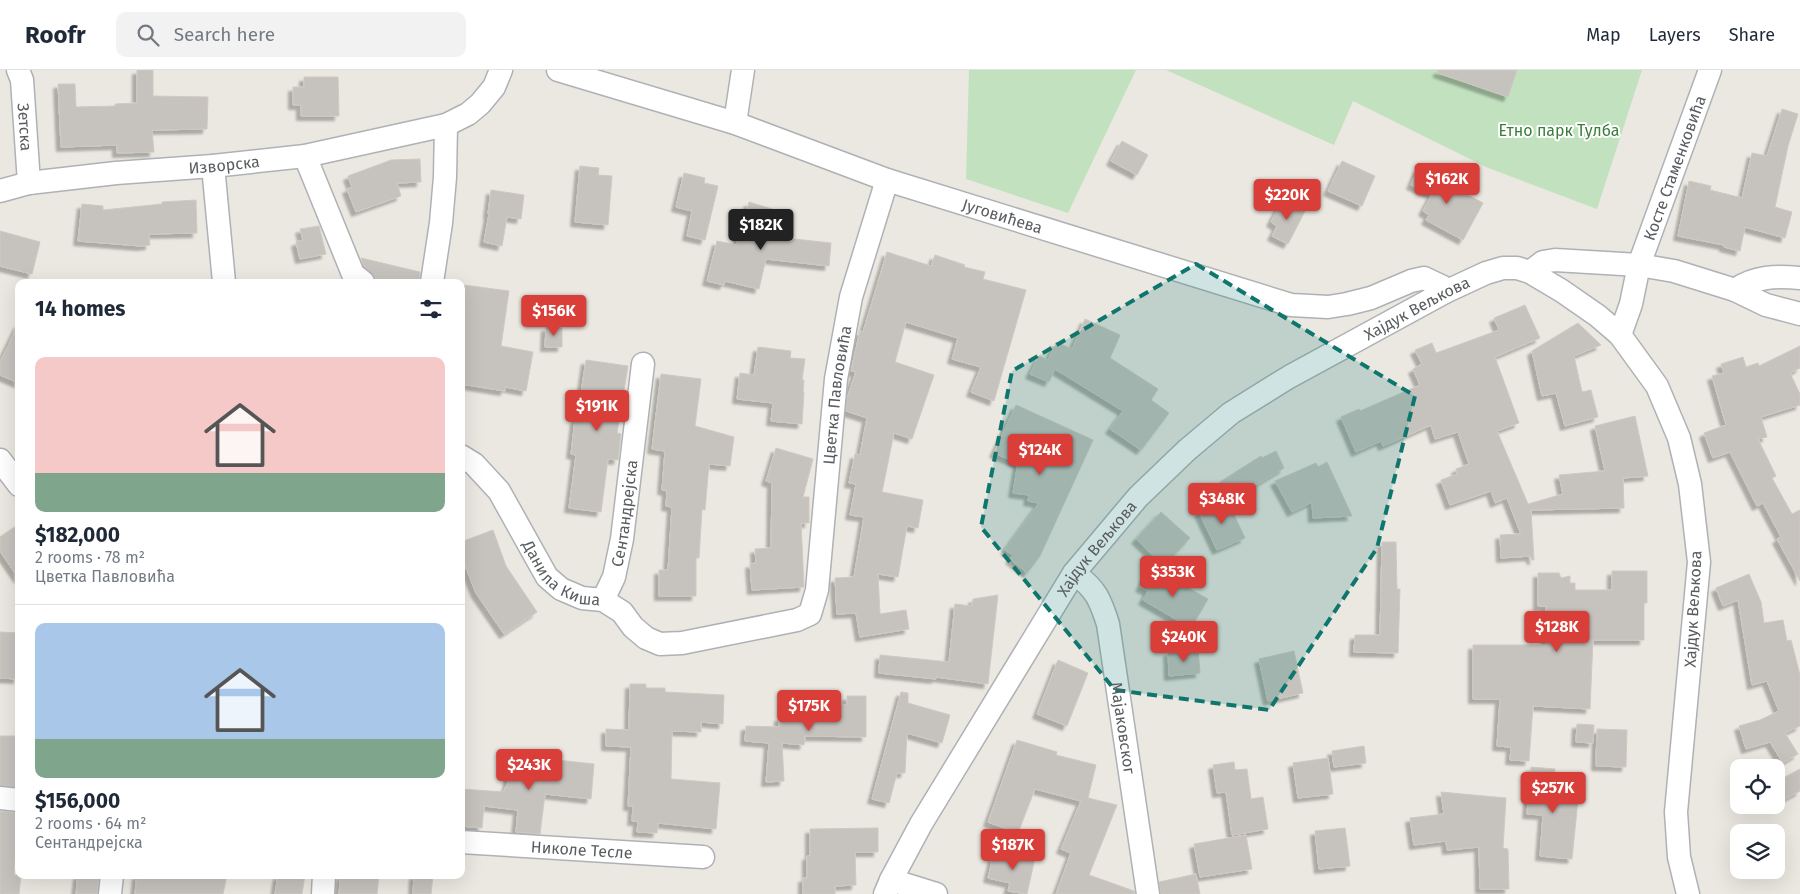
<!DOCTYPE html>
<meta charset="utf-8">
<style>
:root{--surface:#fff;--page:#f2f2f3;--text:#1f2937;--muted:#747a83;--line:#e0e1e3;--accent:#d93e39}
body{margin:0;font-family:"Fira Sans",sans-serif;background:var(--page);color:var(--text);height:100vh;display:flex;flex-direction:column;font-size:19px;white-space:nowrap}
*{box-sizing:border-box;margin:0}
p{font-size:16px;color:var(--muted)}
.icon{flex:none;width:28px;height:28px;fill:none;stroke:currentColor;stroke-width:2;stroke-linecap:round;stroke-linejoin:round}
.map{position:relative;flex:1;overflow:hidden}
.sheet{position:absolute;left:15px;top:209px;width:450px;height:600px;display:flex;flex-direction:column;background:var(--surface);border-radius:10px;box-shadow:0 5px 20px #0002}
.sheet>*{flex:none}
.buttons{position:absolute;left:1730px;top:689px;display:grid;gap:10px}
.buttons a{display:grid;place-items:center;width:55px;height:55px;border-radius:10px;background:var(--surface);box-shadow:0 5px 20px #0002;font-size:25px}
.price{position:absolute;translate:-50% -42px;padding:0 11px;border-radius:5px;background:var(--accent);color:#fff;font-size:16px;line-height:32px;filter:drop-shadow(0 1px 2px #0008)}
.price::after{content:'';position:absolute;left:50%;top:30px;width:15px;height:11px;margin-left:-8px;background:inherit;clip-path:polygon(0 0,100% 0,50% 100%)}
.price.on{background:#222;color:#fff}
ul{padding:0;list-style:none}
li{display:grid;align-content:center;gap:10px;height:265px;padding:0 20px}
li+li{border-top:1px solid var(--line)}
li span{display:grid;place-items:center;height:155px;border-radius:10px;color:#555}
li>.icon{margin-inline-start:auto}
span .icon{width:90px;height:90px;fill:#fffc;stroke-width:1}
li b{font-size:21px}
h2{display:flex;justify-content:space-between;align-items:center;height:60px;padding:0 20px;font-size:21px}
header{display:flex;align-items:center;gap:30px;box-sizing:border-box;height:70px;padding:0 25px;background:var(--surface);border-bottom:1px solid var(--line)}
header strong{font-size:24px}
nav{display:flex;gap:28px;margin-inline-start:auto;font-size:18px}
.search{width:350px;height:45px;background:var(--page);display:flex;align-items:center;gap:12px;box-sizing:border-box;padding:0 18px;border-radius:10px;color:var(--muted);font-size:19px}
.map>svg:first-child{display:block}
.green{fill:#c1e1bf}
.building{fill:#c6c3be;stroke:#cfc9c0;filter:url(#shadow)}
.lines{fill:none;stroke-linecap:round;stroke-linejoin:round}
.minor-casing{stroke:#aeb2b5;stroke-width:25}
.minor{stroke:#fff;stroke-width:22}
.marked{fill:#0f766e;fill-opacity:0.2;stroke:#0f766e;stroke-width:4;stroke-dasharray:10 6;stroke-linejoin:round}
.labels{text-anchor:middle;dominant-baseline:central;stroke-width:4;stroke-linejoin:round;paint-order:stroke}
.street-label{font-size:16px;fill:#595d60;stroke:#fff}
.park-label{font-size:16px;fill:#3b7e3b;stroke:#fff}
</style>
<header>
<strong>Roofr</strong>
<div class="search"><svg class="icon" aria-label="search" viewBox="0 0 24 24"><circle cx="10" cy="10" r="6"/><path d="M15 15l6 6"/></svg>Search here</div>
<nav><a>Map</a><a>Layers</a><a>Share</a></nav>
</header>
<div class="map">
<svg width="1800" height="824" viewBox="0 0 1800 824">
<defs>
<filter id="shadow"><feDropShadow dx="-4.5" dy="4.5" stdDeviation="1" flood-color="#0004"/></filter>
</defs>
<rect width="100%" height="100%" fill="#ebe8e1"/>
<g class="green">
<polygon points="969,0 1136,0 1068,143 966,109"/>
<polygon points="1166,0 1642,0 1597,139 1486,97 1353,31 1334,75"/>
</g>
<g class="building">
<polygon points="137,0 153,0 153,26 208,27 207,59 152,60 154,82 117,83 117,75 61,77 58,14 75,14 76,37 115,36 115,34 137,33"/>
<polygon points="1438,0 1517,0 1508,27 1438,3"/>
<polygon points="304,7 338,7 339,46 301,46 301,35 293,35 293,17 304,17"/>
<polygon points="1782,39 1798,44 1788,76 1775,137 1792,142 1785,168 1745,157 1740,181 1724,177 1724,175 1678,166 1689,111 1711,116 1710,120 1742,128 1752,83 1767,86"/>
<polygon points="1122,71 1148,85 1137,105 1111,91"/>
<polygon points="420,89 421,112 397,113 401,126 356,142 347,119 352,117 348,106 391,90"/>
<polygon points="1342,91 1375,106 1362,136 1328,121"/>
<polygon points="580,96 599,98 598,105 612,106 608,155 575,152"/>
<polygon points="1418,98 1483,133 1463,170 1426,150 1429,145 1423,141 1432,124 1411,115"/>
<polygon points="684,103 705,108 704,113 718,116 705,170 687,166 692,141 676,137"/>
<polygon points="491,120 524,125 521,149 507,147 502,176 484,172 489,144 488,144"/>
<polygon points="1283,129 1305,141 1288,174 1272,166 1277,156 1271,152"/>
<polygon points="196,130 197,163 149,164 150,175 141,176 78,171 82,134 103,136 103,140 162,134 162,132"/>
<polygon points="749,132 772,139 768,151 780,155 777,167 831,173 829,196 766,189 759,219 725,211 724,215 707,211 717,171 736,175"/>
<polygon points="319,156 326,184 300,189 296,172 303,170 300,159"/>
<polygon points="0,161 40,172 32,204 0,196"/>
<polygon points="887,182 931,196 935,185 965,195 964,197 985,202 983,209 1026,220 994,331 971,322 981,297 952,289 958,268 906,252 895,292 934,305 912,369 894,363 882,422 923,430 918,458 907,456 898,507 878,504 880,544 906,540 909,559 860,567 856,543 837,544 835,508 854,507 864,447 850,445 856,414 849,413 855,384 860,385 867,348 846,341 847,328 856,302 851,301 860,261 863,262"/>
<polygon points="361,188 420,202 419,212 376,212 375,207 364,196"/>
<polygon points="464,215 509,221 501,276 533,282 526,321 505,317 505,321 461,314 461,235"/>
<polygon points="1525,235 1540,268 1495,287 1519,353 1497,361 1528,434 1563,424 1559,405 1605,401 1595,356 1635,346 1648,406 1623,408 1624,438 1531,440 1534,490 1532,490 1530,486 1501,488 1500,465 1521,464 1507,428 1495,433 1491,421 1450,435 1441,410 1457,404 1456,399 1469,394 1458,362 1435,369 1431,355 1383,376 1381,371 1356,382 1341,347 1359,339 1360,341 1420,315 1413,299 1422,294 1415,280 1432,273 1436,283 1499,260 1494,248"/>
<polygon points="1085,249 1120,265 1110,288 1158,319 1151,330 1169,343 1141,380 1110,359 1123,341 1055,299 1049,312 1030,304 1039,286 1048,290 1056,272 1072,279"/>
<polygon points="19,253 19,313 0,305 0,292"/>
<polygon points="1578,253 1601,275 1574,286 1582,322 1591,320 1598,347 1565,356 1556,323 1542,326 1532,281"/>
<polygon points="546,257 562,258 562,277 545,277"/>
<polygon points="1800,276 1800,298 1790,303 1800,324 1800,335 1761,347 1767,367 1758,369 1776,406 1772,408 1792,444 1800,440 1800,511 1777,469 1781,467 1763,433 1757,436 1730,382 1713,388 1704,363 1726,355 1712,306 1724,303 1721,294 1743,287 1746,297 1758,293 1759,296"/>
<polygon points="758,277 791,281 790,288 805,289 802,310 804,310 803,322 804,322 802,354 771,351 773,333 737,329 740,303 754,305"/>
<polygon points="586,290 628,296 617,363 621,364 618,390 608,389 601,442 569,438 576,385 571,384 575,350 577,350"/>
<polygon points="661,304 701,309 695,356 734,367 730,396 709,394 705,440 702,439 699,488 696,488 696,526 659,526 659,500 668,500 672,437 666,436 667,421 662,420 665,381 652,379"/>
<polygon points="1016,335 1093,370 1040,486 1027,503 1010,489 1013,485 1005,480 1039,433 1028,431 1029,425 1013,423 1018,393 994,383"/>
<polygon points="776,378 813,389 803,427 809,427 809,453 801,453 804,517 752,520 750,494 756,493 755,479 771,478 772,413 766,411"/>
<polygon points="1276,381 1284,398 1232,430 1220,412 1261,386 1262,388"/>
<polygon points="1327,392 1352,446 1313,448 1312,432 1292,442 1275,411 1316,393 1318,397"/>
<polygon points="1227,430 1245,468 1217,480 1199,442"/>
<polygon points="1161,442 1190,468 1164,496 1136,469"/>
<polygon points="19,454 19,509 0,481 0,467"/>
<polygon points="493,460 506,496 537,542 504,564 476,523 461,485 461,472"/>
<polygon points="1382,472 1396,472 1397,519 1400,519 1398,583 1354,582 1355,565 1380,565"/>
<polygon points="1151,497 1208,529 1191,558 1143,530 1148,521 1140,517"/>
<polygon points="1612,501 1647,501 1647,533 1644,533 1644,570 1593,570 1590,639 1533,636 1529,691 1510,690 1511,677 1497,676 1500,629 1473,629 1473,575 1546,575 1546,536 1538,536 1538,503 1559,503 1561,508 1570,506 1570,513 1575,513 1575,520 1612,520"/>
<polygon points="1749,504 1761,532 1764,553 1783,550 1787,571 1791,570 1800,605 1800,656 1785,663 1798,684 1783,693 1770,672 1746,679 1739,656 1760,650 1779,641 1767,611 1752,615 1738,530 1723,536 1716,518"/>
<polygon points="998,525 988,614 936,607 936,609 879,603 880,585 949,592 955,534 972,536 973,529"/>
<polygon points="0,562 19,563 18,609 0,608"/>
<polygon points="1198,580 1200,603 1169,606 1168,582"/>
<polygon points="1294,581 1303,623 1268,631 1259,589"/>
<polygon points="1058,590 1088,603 1067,656 1037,644"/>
<polygon points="630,614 646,614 646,618 665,618 665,622 724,625 723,654 701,652 701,662 672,661 671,709 720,713 716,759 658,753 657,763 637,762 638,751 632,751 633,736 628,736 631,677 606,676 606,659 629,660"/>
<polygon points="901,622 908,623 908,633 950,645 942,673 907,663 905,703 897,703 889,733 872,729"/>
<polygon points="847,626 866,626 866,667 805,666 804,675 782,673 784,711 766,712 769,673 745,671 746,656 779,657 779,647 831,648 831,637 837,637 837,634 847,635"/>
<polygon points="1577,654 1594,655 1593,673 1576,672"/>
<polygon points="1597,659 1627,660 1626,697 1596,696"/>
<polygon points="0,666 19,666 19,717 0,715"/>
<polygon points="1017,670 1057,682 1056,685 1096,695 1088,728 1117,735 1089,805 1134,821 1135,824 1056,824 1071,783 1061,779 1081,731 1035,719 1018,763 988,752"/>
<polygon points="1364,676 1366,693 1334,697 1332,681"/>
<polygon points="511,685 594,694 591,729 545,724 540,764 516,762 518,740 484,736 482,758 461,756 461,719 504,722 505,717 507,717"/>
<polygon points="1328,688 1333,724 1298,728 1293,693"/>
<polygon points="1234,692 1235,700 1247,699 1251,729 1263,727 1268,759 1232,765 1226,722 1217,723 1213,695"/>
<polygon points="1531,697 1555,699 1554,710 1561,711 1560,729 1578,730 1572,789 1540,786 1543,745 1527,744"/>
<polygon points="1800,699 1800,721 1781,731 1776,722 1776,712"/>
<polygon points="1441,722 1506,728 1503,778 1508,779 1509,819 1480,819 1479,777 1447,780 1446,771 1414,775 1410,748 1444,744"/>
<polygon points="0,741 19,743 14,805 21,805 19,824 0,824"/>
<polygon points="878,758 878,782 855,782 856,815 835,816 835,824 803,824 803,808 807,808 807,786 810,786 810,759"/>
<polygon points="1345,758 1350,796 1319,799 1315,761"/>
<polygon points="1246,765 1252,799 1200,807 1194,774"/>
<polygon points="1003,780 1035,788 1027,824 1008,821 1010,813 988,808 993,787 1000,789"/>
<polygon points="1196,804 1200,824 1161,824 1159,812"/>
<polygon points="78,805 99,805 97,824 76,824"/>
<polygon points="137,805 227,805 223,824 135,824"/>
<polygon points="278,805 305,805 302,824 275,824"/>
<polygon points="341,805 379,805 377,824 339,824"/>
<polygon points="414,805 433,805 431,824 413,824"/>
</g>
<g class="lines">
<defs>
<g id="minor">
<path id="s1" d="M18,0L22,10L29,113"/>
<path id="s2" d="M558,0L735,53L887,110L1291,235L1328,237L1347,234L1371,228L1411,211L1424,208L1443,217L1445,222"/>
<polyline points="735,53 743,0"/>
<polyline points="305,86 353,204 363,212"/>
<polyline points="213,96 224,212"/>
<path id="s3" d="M0,121L29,113L116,103L213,96L305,86L446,55L468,44L480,34L494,17L501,0"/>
<polyline points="1530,202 1543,192 1555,190 1639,195 1674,201 1735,220 1766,235 1800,244"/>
<polyline points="432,212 441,153 445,107 446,55"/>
<path d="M1735,220C1755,206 1776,206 1800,208"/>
<path id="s4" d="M1620,265L1631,234L1639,195L1710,0"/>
<path id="s5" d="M461,386L474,394L499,421L547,507L561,519L582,528L603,530L622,542L633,557L646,568L660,574L682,573L797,550L810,544L817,520L836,309L851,227L887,110"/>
<polyline points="0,390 19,415"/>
<path id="s6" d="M1074,503C1096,519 1100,529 1108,554L1148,824"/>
<path id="s7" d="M603,530L614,507L622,469L643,294"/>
<polyline points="0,728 19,730"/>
<path id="s8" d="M461,772L703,787"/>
<polyline points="891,810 936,824"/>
<polyline points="110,824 112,805"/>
<polyline points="323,824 324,805"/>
<path id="s9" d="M885,824L891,810L921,754L1074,503L1138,427L1187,380L1231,343L1289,307L1445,222L1486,203L1503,198H1517L1530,202L1562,221L1598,246L1620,265L1657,316L1679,368L1690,414L1699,492L1676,742L1679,787L1688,824"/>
</g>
</defs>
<use href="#minor" class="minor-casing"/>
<use href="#minor" class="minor"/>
</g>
<path class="marked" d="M1196,194L1415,326L1377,478L1269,640L1115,620L981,457L1012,301Z"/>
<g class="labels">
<g class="street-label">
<text stroke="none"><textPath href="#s1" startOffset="58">Зетска</textPath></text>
<text stroke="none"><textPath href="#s3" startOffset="226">Изворска</textPath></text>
<text stroke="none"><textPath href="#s4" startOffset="176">Косте Стаменковића</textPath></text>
<text stroke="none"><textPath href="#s2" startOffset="468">Југовићева</textPath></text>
<text stroke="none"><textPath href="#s9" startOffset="811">Хајдук Вељкова</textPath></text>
<text stroke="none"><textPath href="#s5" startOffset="661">Цветка Павловића</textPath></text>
<text stroke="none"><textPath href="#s7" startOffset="90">Сентандрејска</textPath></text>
<text stroke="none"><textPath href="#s9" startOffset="406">Хајдук Вељкова</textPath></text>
<text stroke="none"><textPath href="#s5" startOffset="160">Данила Киша</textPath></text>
<text transform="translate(1693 539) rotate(-87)">Хајдук Вељкова</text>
<text stroke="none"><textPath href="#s6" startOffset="168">Мајаковског</textPath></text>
<text stroke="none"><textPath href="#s8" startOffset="121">Николе Тесле</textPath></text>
</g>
<g class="park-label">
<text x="1559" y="60">Етно парк Тулба</text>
</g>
</g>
</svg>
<div class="buttons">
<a><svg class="icon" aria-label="locate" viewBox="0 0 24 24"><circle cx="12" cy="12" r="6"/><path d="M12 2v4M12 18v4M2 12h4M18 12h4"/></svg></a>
<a><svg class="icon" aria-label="layers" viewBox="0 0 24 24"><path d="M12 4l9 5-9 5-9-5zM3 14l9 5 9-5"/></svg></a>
</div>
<b class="price" style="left:1447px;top:135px">$162K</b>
<b class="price" style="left:1287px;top:151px">$220K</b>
<b class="price on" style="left:761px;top:181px">$182K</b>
<b class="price" style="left:554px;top:267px">$156K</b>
<b class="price" style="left:597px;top:362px">$191K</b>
<b class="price" style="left:1040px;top:406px">$124K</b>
<b class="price" style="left:1222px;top:455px">$348K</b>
<b class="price" style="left:1173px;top:528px">$353K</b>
<b class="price" style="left:1557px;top:583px">$128K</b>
<b class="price" style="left:1184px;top:593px">$240K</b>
<b class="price" style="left:809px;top:662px">$175K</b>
<b class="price" style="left:529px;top:721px">$243K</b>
<b class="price" style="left:1553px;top:744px">$257K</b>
<b class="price" style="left:1013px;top:801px">$187K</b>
<section class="sheet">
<h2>14 homes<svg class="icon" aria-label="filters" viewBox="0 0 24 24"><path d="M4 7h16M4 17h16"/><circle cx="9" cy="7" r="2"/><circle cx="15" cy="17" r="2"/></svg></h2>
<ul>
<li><span style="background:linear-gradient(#f6c9c9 75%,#7fa58c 0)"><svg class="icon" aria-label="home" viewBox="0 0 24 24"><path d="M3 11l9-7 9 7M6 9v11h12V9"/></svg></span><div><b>$182,000</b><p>2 rooms · 78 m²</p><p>Цветка Павловића</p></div></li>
<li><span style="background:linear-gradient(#a9c7e8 75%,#7fa58c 0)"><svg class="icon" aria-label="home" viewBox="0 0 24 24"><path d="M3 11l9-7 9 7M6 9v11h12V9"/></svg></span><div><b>$156,000</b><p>2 rooms · 64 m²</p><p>Сентандрејска</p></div></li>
</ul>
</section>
</div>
